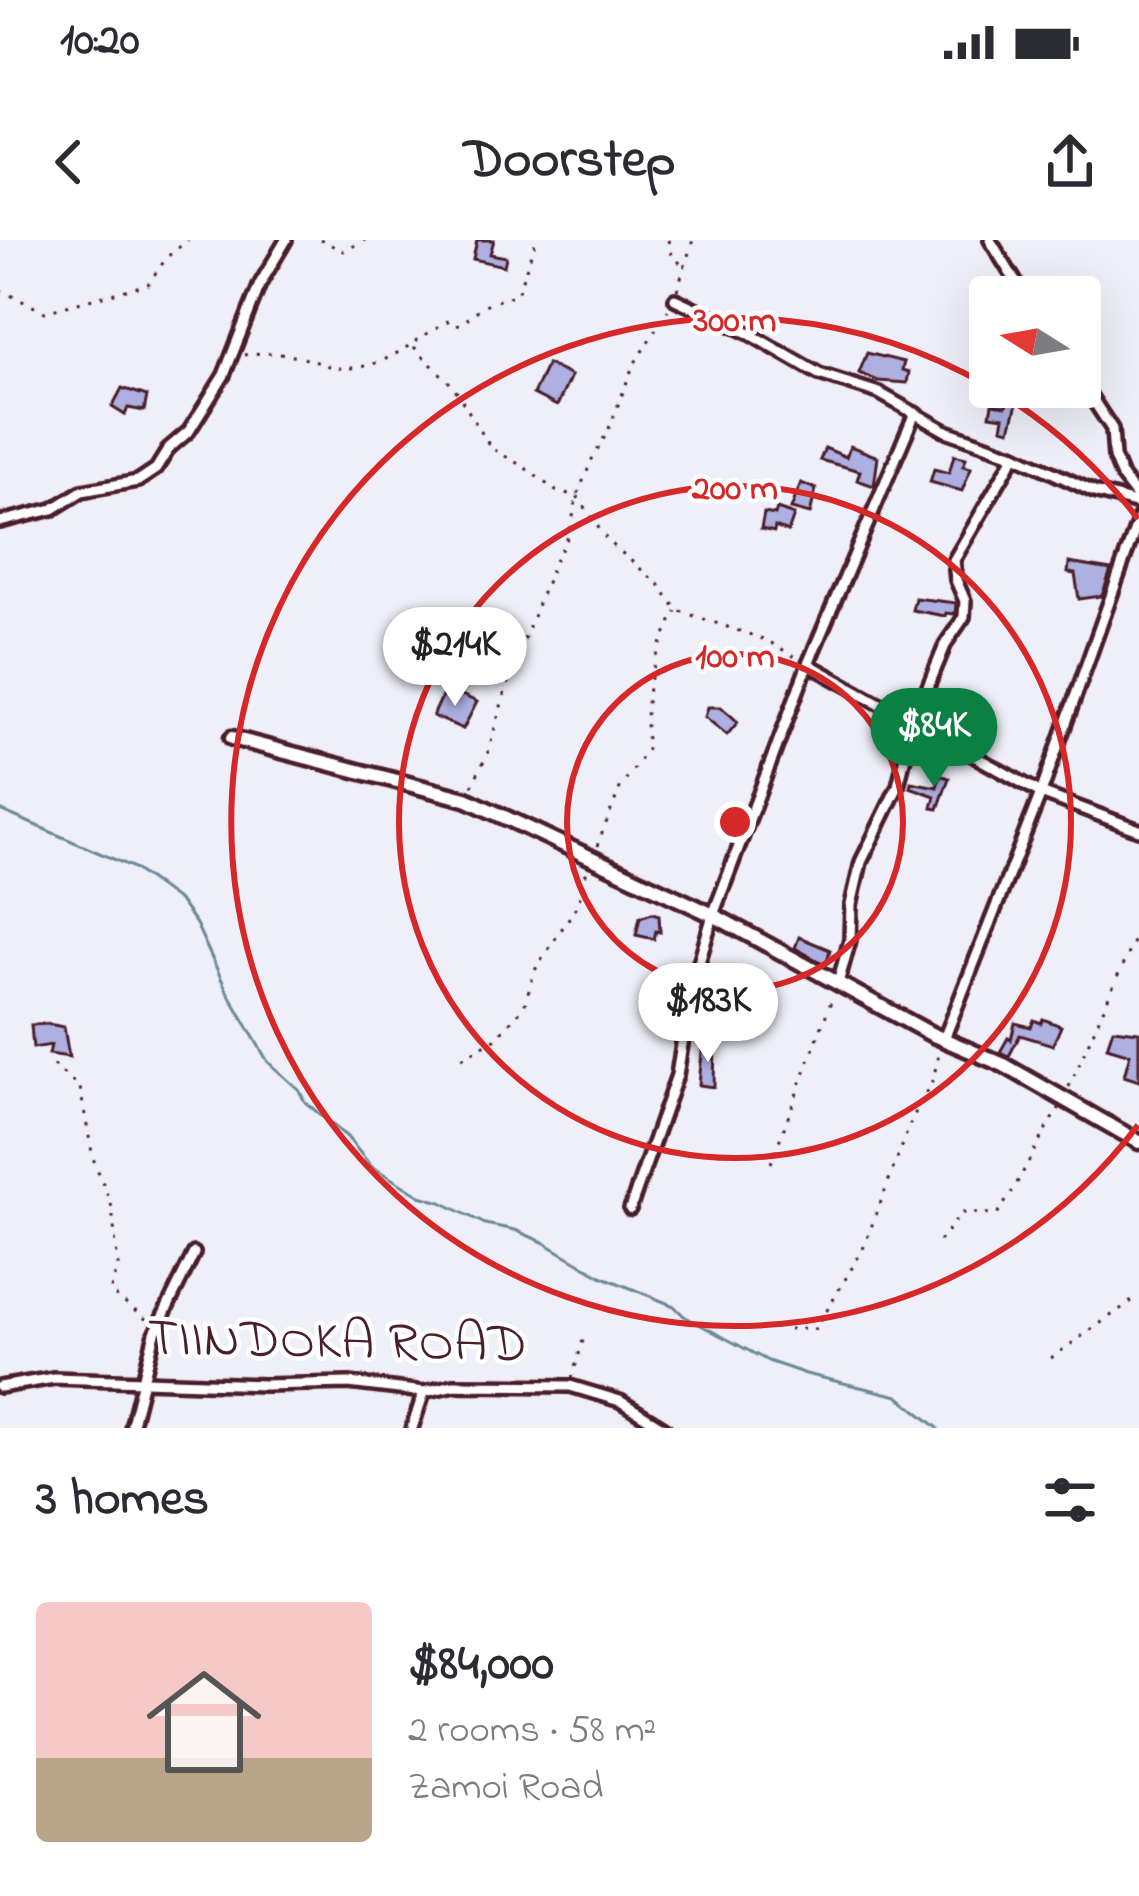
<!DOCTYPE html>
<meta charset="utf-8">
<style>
:root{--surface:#fff;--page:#f7f7f7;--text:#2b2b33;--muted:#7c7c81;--accent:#0b8043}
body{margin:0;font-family:"Indie Flower",sans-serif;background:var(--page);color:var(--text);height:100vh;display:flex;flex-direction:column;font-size:45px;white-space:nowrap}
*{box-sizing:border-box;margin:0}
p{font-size:39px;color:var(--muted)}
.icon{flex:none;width:66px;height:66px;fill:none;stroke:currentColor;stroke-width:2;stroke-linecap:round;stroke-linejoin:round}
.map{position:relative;height:1188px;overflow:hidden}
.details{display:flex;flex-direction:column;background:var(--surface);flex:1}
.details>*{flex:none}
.needle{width:78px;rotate:281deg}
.tools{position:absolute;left:969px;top:36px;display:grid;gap:24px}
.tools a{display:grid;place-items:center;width:132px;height:132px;border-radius:12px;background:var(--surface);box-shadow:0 12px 48px #0002;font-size:60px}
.price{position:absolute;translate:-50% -102px;padding:0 27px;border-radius:42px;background:#fff;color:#222;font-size:39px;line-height:78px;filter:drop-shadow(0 3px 6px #0008)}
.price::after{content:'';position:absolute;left:50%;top:72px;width:36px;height:27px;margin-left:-18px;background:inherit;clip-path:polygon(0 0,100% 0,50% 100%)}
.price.active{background:var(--accent);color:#fff}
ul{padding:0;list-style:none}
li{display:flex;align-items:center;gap:36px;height:300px;padding:0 36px}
li span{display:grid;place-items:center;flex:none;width:336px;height:240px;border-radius:12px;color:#555}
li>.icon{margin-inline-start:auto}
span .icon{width:144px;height:144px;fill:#fffc;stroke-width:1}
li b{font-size:51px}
h2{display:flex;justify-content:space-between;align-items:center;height:144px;padding:0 36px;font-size:51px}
.status{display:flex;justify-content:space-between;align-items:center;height:84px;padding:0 60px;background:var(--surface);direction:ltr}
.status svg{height:33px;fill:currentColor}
header{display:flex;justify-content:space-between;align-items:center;height:156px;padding:0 36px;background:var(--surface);font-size:54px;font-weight:700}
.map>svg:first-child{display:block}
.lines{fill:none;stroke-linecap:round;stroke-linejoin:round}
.stream{stroke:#6b8996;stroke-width:3}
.building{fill:#adb0e1;stroke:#4a1f2b;stroke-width:3}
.street-casing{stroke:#4a1f2b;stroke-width:18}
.secondary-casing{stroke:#4a1f2b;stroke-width:21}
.path{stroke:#4a1f2b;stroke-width:3;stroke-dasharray:3 9;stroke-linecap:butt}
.street{stroke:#fff;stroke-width:9}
.secondary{stroke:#fff;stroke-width:12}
.ring{fill:none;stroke:#d62828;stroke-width:6}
.labels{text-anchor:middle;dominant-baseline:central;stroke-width:9;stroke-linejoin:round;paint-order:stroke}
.street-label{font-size:54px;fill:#4a1f2b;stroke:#fff}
.centre{fill:#d62828;stroke:#fff;stroke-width:6}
.ring-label{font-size:36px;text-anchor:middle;font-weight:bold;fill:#d62828;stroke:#fff;stroke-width:9;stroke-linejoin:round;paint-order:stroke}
</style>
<div class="status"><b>10:20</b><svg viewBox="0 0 49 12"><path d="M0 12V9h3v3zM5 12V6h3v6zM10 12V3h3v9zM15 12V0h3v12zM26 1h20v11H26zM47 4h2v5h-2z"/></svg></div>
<header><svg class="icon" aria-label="back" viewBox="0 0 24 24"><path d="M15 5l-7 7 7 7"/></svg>Doorstep<svg class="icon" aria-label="share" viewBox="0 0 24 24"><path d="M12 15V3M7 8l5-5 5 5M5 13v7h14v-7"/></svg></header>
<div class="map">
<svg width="1139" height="1188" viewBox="0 0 1139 1188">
<rect width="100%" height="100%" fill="#efeff9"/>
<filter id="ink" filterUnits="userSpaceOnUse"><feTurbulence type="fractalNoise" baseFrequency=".00833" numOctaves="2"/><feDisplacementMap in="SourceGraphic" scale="24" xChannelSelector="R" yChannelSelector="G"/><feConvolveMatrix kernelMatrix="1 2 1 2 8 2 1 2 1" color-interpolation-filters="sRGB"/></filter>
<g filter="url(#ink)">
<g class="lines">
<polyline class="stream" points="0,570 132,627 180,662 196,684 227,751 268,822 299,850 305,862 347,897 371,926 420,956 441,962 485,984 515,990 543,1002 601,1036 674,1066 684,1076 768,1121 806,1134 898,1156 938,1188"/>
</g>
<g class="building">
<polygon points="477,0 494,0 490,14 506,17 504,26 473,19"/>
<polygon points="867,113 904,122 902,130 909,132 907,143 878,141 859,133"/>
<polygon points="547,124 571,136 557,166 533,154"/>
<polygon points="1011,147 1018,147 1018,159 1010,190 1002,188 1004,177 990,175 992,164 1006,166"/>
<polygon points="122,148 147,156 144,171 128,168 125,175 112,167"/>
<polygon points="850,206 878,217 874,246 857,240 860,231 820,220 825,208 846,217"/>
<polygon points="954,215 966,218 963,226 971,228 962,251 930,242 934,229 949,233"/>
<polygon points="801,243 816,249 810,274 791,269"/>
<polygon points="777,269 794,275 788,292 775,287 774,292 761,289 764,273 775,275"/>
<polygon points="1069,323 1111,330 1102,356 1079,359 1075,334 1068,333"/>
<polygon points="915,358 956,363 955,374 946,373 945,376 912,370"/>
<polygon points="446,448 477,462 463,489 433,476"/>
<polygon points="708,467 721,467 738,482 727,495 705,477"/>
<polygon points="940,535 949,538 938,569 932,568 935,556 910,547 911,542 937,547"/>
<polygon points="652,673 659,675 660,692 656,691 654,699 636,695 640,677"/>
<polygon points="799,697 830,710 826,725 795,708"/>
<polygon points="1043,779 1061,786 1053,805 1020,795 1009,816 1000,812 1008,798 1011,800 1015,783 1031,787 1034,780 1041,783"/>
<polygon points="48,784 64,787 69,817 49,814 51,805 33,808 31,785"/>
<polygon points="1113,789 1139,792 1139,841 1124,836 1130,814 1107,807"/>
<polygon points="703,801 715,803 714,847 699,845"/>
</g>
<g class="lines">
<defs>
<g id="street">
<polyline points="990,0 1025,57"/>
<polyline points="675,59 748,93 819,134 879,153 946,191 1015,215 1094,252 1139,264"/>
<polyline points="1080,140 1112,189 1114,217 1122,237 1139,259"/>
<polyline points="0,282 53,269 82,251 138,241 156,229 169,208 189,191 224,135 260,44 286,0"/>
<polyline points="808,424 915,173"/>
<polyline points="838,743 850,700 851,665 861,622 898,546 913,483 946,403 964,377 965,361 956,340 954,320 1015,215"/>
<polyline points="944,799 1041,553 1139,278"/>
<polyline points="630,969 677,835 691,750 713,675 808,424 1041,553 1139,590"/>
<polyline points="0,1147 54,1138 264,1145 349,1143 424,1152 454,1145 570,1146 620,1161 664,1188"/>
<polyline points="131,1188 155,1093 194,1013"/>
<polyline points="412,1188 424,1152"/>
</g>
<polyline id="secondary" points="232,498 466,559 713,675 931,794 1004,825 1139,902"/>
</defs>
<use href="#street" class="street-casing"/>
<use href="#secondary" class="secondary-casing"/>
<g class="path">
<polyline points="320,0 344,11 365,0"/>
<polyline points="668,0 672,15 681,24"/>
<polyline points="0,50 45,72 148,44 167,17 188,0"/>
<polyline points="677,50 693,0"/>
<polyline points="414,107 453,146 491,208 524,227 556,251 577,256 607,300 658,344 677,370 766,400 799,419"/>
<path d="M244,115C263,111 290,114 310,120C319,122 328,127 338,128C387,131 411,100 450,80L460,85L484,65L517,54L536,0"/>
<polyline points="472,546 488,512 508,442 552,327 570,293 577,256 593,217 608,191 633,126 668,70"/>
<path d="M597,606L620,548L648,508C641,458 654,415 676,371"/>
<polyline points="462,818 495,799 524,767 535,730 578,664 588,626"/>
<polyline points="53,825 80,848 93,918 112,967 118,1026 110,1052 151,1083"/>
<polyline points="1069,847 1139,688"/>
<polyline points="771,923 833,756"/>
<path d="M939,1001L962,973L997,974C1022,941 1036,901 1060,867"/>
<polyline points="789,1089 816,1089 863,1009 912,879 933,839 940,810"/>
<polyline points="1051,1118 1139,1056"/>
<polyline points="572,1138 584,1097"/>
</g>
<use href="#street" class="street"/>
<use href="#secondary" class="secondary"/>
</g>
</g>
<g class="ring">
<circle cx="735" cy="582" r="168"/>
<circle cx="735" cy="582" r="336"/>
<path d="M1138 885A504 504 0 1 1 1138 279"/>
</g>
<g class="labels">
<g class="street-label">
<text transform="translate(337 1104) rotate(1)">TIINDOKA ROAD</text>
</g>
</g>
<circle cx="735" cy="582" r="18" class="centre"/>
<g class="ring-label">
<text x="735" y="91">300 m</text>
<text x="735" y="259">200 m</text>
<text x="735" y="427">100 m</text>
</g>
</svg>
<div class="tools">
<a><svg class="needle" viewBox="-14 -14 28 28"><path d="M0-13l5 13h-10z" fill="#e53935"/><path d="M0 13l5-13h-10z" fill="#7c7c81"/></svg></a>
</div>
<b class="price" style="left:455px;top:469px">$214K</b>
<b class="price active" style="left:934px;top:550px">$84K</b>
<b class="price" style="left:708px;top:825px">$183K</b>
</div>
<section class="details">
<h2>3 homes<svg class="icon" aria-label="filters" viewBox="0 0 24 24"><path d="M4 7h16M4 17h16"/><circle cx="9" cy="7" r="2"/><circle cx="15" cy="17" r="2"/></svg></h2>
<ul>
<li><span style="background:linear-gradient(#f6c9c9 65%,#b9a48a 0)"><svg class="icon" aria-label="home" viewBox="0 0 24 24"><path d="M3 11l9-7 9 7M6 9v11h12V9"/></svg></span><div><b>$84,000</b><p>2 rooms · 58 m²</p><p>Zamoi Road</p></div></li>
</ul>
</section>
